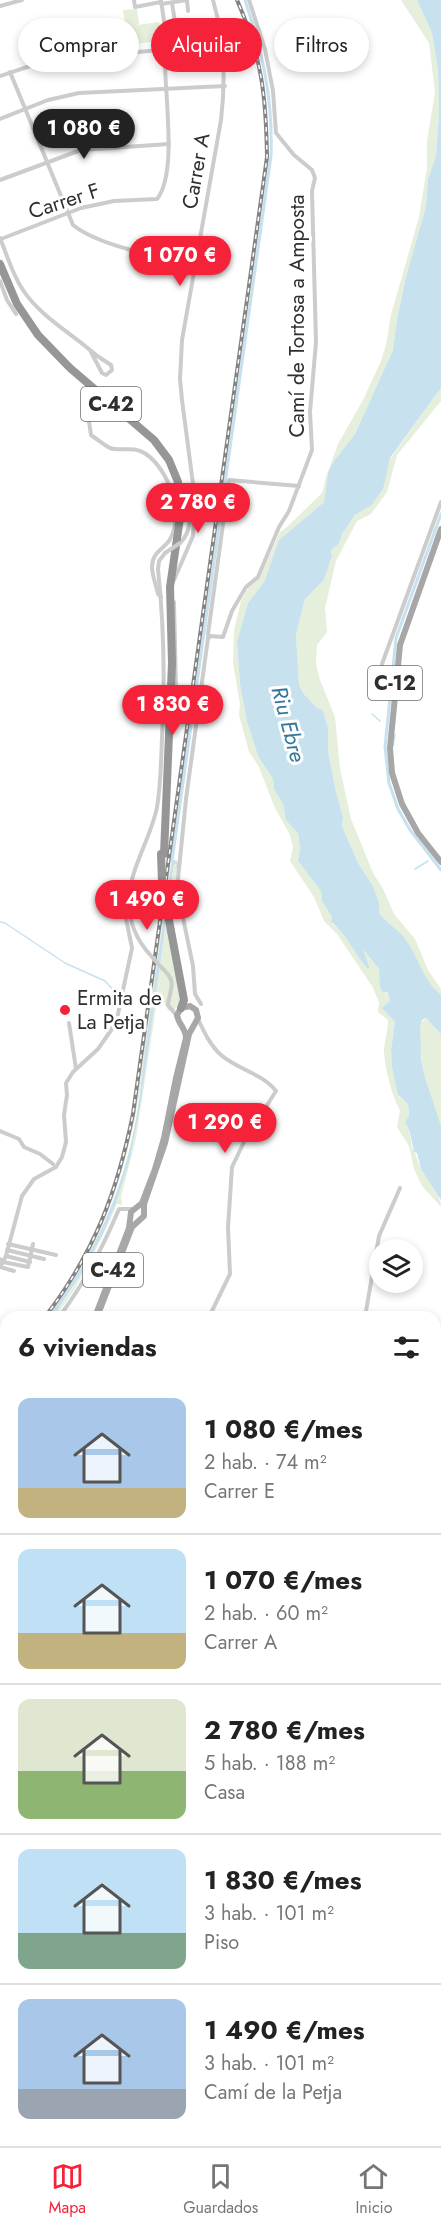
<!DOCTYPE html>
<html lang="es">
<meta charset="utf-8">
<style>
:root{--surface:#fff;--page:#f6f6f6;--text:#222;--muted:#767676;--line:#e0e0e0;--accent:#f6223a}
body{margin:0;font-family:Jost,sans-serif;background:var(--page);color:var(--text);height:100vh;display:flex;flex-direction:column;font-size:22px;white-space:nowrap}
*{box-sizing:border-box;margin:0}
p{font-size:20px;color:var(--muted)}
.icon{flex:none;width:33px;height:33px;fill:none;stroke:currentColor;stroke-width:2;stroke-linecap:round;stroke-linejoin:round}
.map{position:relative;flex:1;overflow:hidden}
.side{position:absolute;left:0px;top:1311px;width:441px;height:836px;display:flex;flex-direction:column;background:var(--surface);border-radius:18px 18px 0 0;box-shadow:0 3px 9px #0003}
.side>*{flex:none}
.banner{position:absolute;left:18px;top:18px;width:405px;height:54px;display:flex;gap:12px}
.fabs{position:absolute;left:369px;top:1239px;display:grid;gap:12px}
.fabs a{display:grid;place-items:center;width:54px;height:54px;border-radius:50%;background:var(--surface);box-shadow:0 3px 9px #0003;font-size:30px}
.price{position:absolute;translate:-50% -51px;padding:0 14px;border-radius:21px;background:var(--accent);color:#fff;font-size:20px;line-height:39px;filter:drop-shadow(0 2px 3px #0008)}
.price::after{content:'';position:absolute;left:50%;top:36px;width:18px;height:14px;margin-left:-9px;background:inherit;clip-path:polygon(0 0,100% 0,50% 100%)}
.price.on{background:#222;color:#fff}
ul{padding:0;list-style:none}
li{display:flex;align-items:center;gap:18px;height:150px;padding:0 18px}
li+li{border-top:2px solid var(--line)}
li span{display:grid;place-items:center;flex:none;width:168px;height:120px;border-radius:12px;color:#555}
li>.icon{margin-inline-start:auto}
span .icon{width:72px;height:72px;fill:#fffc;stroke-width:1}
li b{font-size:26px}
h2{display:flex;justify-content:space-between;align-items:center;height:72px;padding:0 18px;font-size:26px}
.pill{padding:0 21px;border-radius:27px;background:var(--surface);box-shadow:0 3px 9px #0003;font-size:21px;line-height:54px}
.pill.on{background:var(--accent);color:#fff}
.menu{display:flex;justify-content:space-around;align-items:center;height:84px;border-top:2px solid var(--line);background:var(--surface);font-size:16px;color:var(--muted)}
.menu a{display:grid;justify-items:center;gap:3px}
.menu .on{color:var(--accent)}
.map>svg:first-child{display:block}
.green{fill:#e6eedc}
.water{fill:#c7e1ef}
.lines{fill:none;stroke-linecap:round;stroke-linejoin:round}
.stream{stroke:#c7e1ef;stroke-width:1.5}
.canal{stroke:#c7e1ef;stroke-width:3}
.minor{stroke:#ccc;stroke-width:4}
.major{stroke:#a7a7a7;stroke-width:6}
.highway{stroke:#969696;stroke-width:8}
.rail-casing{stroke:#848484;stroke-width:4}
.rail{stroke:#fff;stroke-width:1.5;stroke-dasharray:4.5;stroke-linecap:butt}
.minor-bridge{stroke:#ccc;stroke-width:4}
.highway-bridge{stroke:#969696;stroke-width:8}
.poi-dot{fill:#f6223a;stroke:#fff;stroke-width:2}
.labels{text-anchor:middle;dominant-baseline:central;stroke-width:6;stroke-linejoin:round;paint-order:stroke}
.shield{fill:#fff;stroke:#6d6d6d;stroke-width:1.5}
.shield-label{font-size:20px;font-weight:bold;fill:#2f2f2f}
.street-label{font-size:21px;fill:#2f2f2f;stroke:#fff}
.poi-label{font-size:21px;fill:#2f2f2f;stroke:#fff;text-anchor:start}
.water-label{font-size:22px;font-style:italic;fill:#35779a;stroke:#fff}
</style>
<div class="map">
<svg width="441" height="2146" viewBox="0 0 441 2146">
<rect width="100%" height="100%" fill="#fff"/>
<g class="green">
<path d="M401,0H417L432,33L438,69L439,113L436,157L428,179L426,206L406,277L397,319L393,350L355,434L333,462L328,473L324,502L279,540L264,582L248,603L237,641L240,685L247,722L258,756L273,779L274,789L283,804L284,811L298,833L300,849L298,861L321,891L322,901L332,917V924C348,934 355,954 367,968L370,967L363,949L379,969L382,991L386,992L390,1001L383,1009L395,1022L391,1050L392,1067L399,1097L408,1103L409,1115L405,1122L410,1134L412,1148C417,1155 417,1161 421,1169C427,1180 441,1194 441,1207L422,1186L414,1169L409,1146L397,1127L400,1110C392,1097 384,1065 384,1049C385,1040 388,1030 388,1020L378,1012L379,1002L372,986L337,934L324,921L314,897L290,861L293,847L290,835L275,808L258,765L249,752L239,715L240,704L233,663L234,630L241,601L250,585L260,577L280,532L287,527L322,493L326,477L338,444L363,400L381,361L386,345L391,315L419,217L427,168V141L435,92L429,43Z"/>
<polygon points="137,9 139,23 137,25 159,22 162,40 131,45 129,24 125,24 123,10"/>
<path d="M441,388V401L397,455L387,492L371,514L357,521L336,561L325,608L327,632L317,645L316,664L320,680L335,717L340,769L351,819L373,873L383,889L394,914L415,939L428,970L441,989V995C421,980 418,954 403,936C396,928 386,922 379,913V903L373,886L358,863L342,826L343,817L336,792L328,751V728L323,710L317,708L303,693L299,685L296,635L305,599L324,580L332,556L331,550L339,544L342,534L355,515L372,505L381,492L390,459Z"/>
<path d="M170,858C173,868 162,927 160,943C144,1059 138,1179 73,1281C66,1292 57,1310 46,1317C73,1282 95,1244 111,1202C131,1150 137,1093 145,1038C153,978 162,918 170,858Z"/>
<path d="M174,859L179,861L176,889L173,887L167,925L181,999L173,1013L168,1010L165,1004L157,1001L136,1138L121,1197L122,1205L117,1204C107,1227 71,1306 52,1317C123,1225 136,1138 151,1027C159,973 166,918 174,864L177,865L175,868L178,863Z"/>
<path d="M426,1018L441,1034V1126C427,1094 418,1059 420,1024Z"/>
</g>
<g class="water">
<path d="M417,0H441V388L390,458L383,489L372,505L355,515L342,534L339,544L331,550L332,556L324,580L305,599L296,635L299,685L303,693L317,708L323,710L328,728V751L336,792L343,817L342,826L358,863L373,886L379,903V913C386,922 396,928 403,936C418,954 422,980 441,995V1034L426,1018L422,1020L420,1026L421,1059L425,1078L441,1126V1200L421,1169L417,1153L414,1152L410,1133L405,1122L409,1115L408,1104L398,1095L392,1067L391,1050L395,1022L382,1008L390,1001L387,992H383L380,987L379,969L363,949L370,968H367C354,953 347,934 331,922L332,917L322,901L321,891L298,861L300,849L298,833L286,820L283,804L274,789L273,779L258,756L247,722L240,685L237,641L248,603L264,582L279,540L324,502L328,473L333,462L355,434L393,350L397,319L406,277L426,206L428,179L436,156L439,113L438,69L432,33Z"/>
<path d="M172,858L178,863V868H175L177,865L174,864L141,1101L130,1158L116,1203L102,1236L80,1276L58,1309L52,1317H48C84,1269 111,1217 127,1159C139,1117 142,1072 148,1029C156,972 164,915 172,858Z"/>
<polygon points="441,1639 441,1682 435,1685 435,1641"/>
</g>
<g class="lines">
<g class="stream">
<polyline points="372,714 380,721"/>
<polyline points="393,746 395,735"/>
<polyline points="415,869 428,861"/>
<polyline points="0,922 5,923 65,963 105,981 117,994"/>
</g>
<g class="canal">
<polyline points="441,514 396,638 385,747 389,783 398,809 410,830 441,870"/>
<path d="M172,861L271,156C273,99 263,54 245,0"/>
<polyline points="435,1919 441,1913"/>
</g>
<g class="minor">
<polyline points="134,0 135,7 161,2"/>
<polyline points="161,0 167,42"/>
<polyline points="187,0 188,11"/>
<polyline points="161,4 187,0"/>
<polyline points="0,6 22,0"/>
<polyline points="167,42 178,41 172,3"/>
<path d="M10,72L73,225C99,246 161,258 195,263"/>
<polyline points="0,76 48,60 160,50 163,53"/>
<polyline points="0,119 48,100 79,93 225,86"/>
<polyline points="0,180 81,150 169,144"/>
<path d="M0,238C7,255 12,274 23,290C38,313 64,329 85,346C94,354 101,359 111,365L112,370L106,375L102,373L91,352"/>
<path d="M1,239L81,208L114,201L157,199C178,173 164,91 165,58L163,53L167,42"/>
<polyline points="0,281 7,300 16,314"/>
<path d="M88,396L87,408L91,435C97,439 104,445 110,448C121,452 133,445 146,454C169,470 185,515 169,541C162,550 152,553 152,567C152,575 156,585 158,594L161,597"/>
<path d="M180,543C191,533 192,513 187,500L193,491"/>
<path d="M174,580L193,536L194,517L193,484L182,400L180,379L182,340L221,120C226,78 225,40 213,0"/>
<polyline points="174,602 176,690 178,693 201,697"/>
<polyline points="209,637 208,634 229,480 299,486"/>
<polyline points="394,696 383,676 382,664 441,502"/>
<path d="M152,957C138,942 129,924 129,903C128,871 151,839 157,807C161,784 161,761 162,738C165,681 164,625 158,569L159,561L165,553"/>
<path d="M162,968C178,983 170,987 168,1005L177,1016"/>
<polyline points="201,1004 195,994 193,966 177,889 186,799 208,638 211,636 223,637 232,611 246,587 258,577 279,527 289,511 312,450 310,412 316,342 312,191 315,178 312,170 294,155 276,133 273,91 265,49 249,0"/>
<path d="M198,1019C204,1032 210,1045 221,1055C237,1069 263,1074 276,1091L245,1140L232,1167L228,1227L230,1274L209,1317"/>
<polyline points="69,1023 76,1069"/>
<polyline points="0,1131 19,1139 24,1147 40,1154 53,1164"/>
<polyline points="8,1244 56,1255"/>
<polyline points="7,1250 44,1259"/>
<polyline points="6,1256 30,1262"/>
<polyline points="0,1259 3,1262 28,1267 33,1244"/>
<polyline points="0,1267 6,1256 22,1196 34,1179 56,1167 62,1157 66,1142 64,1115 67,1095 66,1083 73,1072 98,1049 116,1023 132,948 125,914 125,912 129,911"/>
<polyline points="0,1267 14,1271"/>
<path d="M59,1317C84,1284 103,1247 119,1209H133"/>
<polyline points="365,1317 379,1236 400,1188"/>
<polyline points="0,1388 6,1381"/>
<polyline points="0,1423 6,1428"/>
<polyline points="6,1429 1,1437 6,1444"/>
<polyline points="0,1542 6,1546"/>
<polyline points="0,1556 6,1560"/>
<polyline points="0,1574 6,1567"/>
<polyline points="0,1581 6,1577"/>
<polyline points="0,1948 6,1950"/>
<polyline points="0,1993 6,1991"/>
<polyline points="435,1994 441,1988"/>
<polyline points="0,2021 6,2019"/>
<polyline points="0,2036 6,2039"/>
<polyline points="178,2140 182,2146"/>
<polyline points="295,2140 299,2146"/>
<polyline points="258,2146 265,2140"/>
<polyline points="285,2146 291,2140"/>
<polyline points="310,2146 311,2145"/>
</g>
<g class="major">
<polyline points="441,529 400,645 390,748 392,773 402,804 418,833 441,862"/>
<path d="M95,1317L129,1228L131,1212L142,1203L155,1169L164,1138L176,1078L186,1038C186,1028 178,1024 177,1015L181,1008L190,1006L196,1010L198,1018L189,1034L165,1143L144,1204V1216L132,1227L97,1317"/>
<polyline points="0,1476 6,1468"/>
<polyline points="0,1754 6,1764"/>
<polyline points="435,1831 441,1828"/>
<polyline points="0,1964 6,1961"/>
</g>
<g class="highway">
<polyline points="0,264 17,304 38,335 70,368 154,440 169,460 178,482 181,511 170,587 172,663 164,854"/>
<polyline points="171,931 184,1000 181,1008"/>
</g>
<defs>
<g id="rail">
<path d="M45,1317C94,1253 117,1193 133,1114L267,157C266,96 262,57 237,0"/>
<polyline points="0,1369 6,1362"/>
</g>
</defs>
<use href="#rail" class="rail-casing"/>
<use href="#rail" class="rail"/>
<g class="minor-bridge">
<polyline points="165,553 180,543"/>
<polyline points="152,957 162,968"/>
</g>
<polyline class="highway-bridge" points="161,854 162,882 171,931"/>
</g>
<circle class="poi-dot" cx="65" cy="1010" r="6"/>
<g class="labels">
<g class="shield">
<rect x="81" y="387" width="60" height="34" rx="4.5"/>
<rect x="368" y="666" width="54" height="34" rx="4.5"/>
<rect x="83" y="1253" width="60" height="34" rx="4.5"/>
</g>
<g class="shield-label">
<text x="111" y="404">C-42</text>
<text x="395" y="683">C-12</text>
<text x="113" y="1270">C-42</text>
</g>
<g class="street-label">
<text transform="translate(196 171) rotate(-80)">Carrer A</text>
<text transform="translate(64 201) rotate(-18)">Carrer F</text>
<text transform="translate(297 316) rotate(-90)">Camí de Tortosa a Amposta</text>
</g>
<g class="poi-label">
<text x="77" y="998">Ermita de<tspan x="77" dy="24">La Petja</tspan></text>
</g>
<g class="water-label">
<text transform="translate(289 724) rotate(75)">Riu Ebre</text>
</g>
</g>
</svg>
<div class="fabs">
<a><svg class="icon" aria-label="layers" viewBox="0 0 24 24"><path d="M12 4l9 5-9 5-9-5zM3 14l9 5 9-5"/></svg></a>
</div>
<b class="price on" style="left:84px;top:160px">1 080 €</b>
<b class="price" style="left:180px;top:287px">1 070 €</b>
<b class="price" style="left:198px;top:534px">2 780 €</b>
<b class="price" style="left:173px;top:736px">1 830 €</b>
<b class="price" style="left:147px;top:931px">1 490 €</b>
<b class="price" style="left:225px;top:1154px">1 290 €</b>
<div class="banner">
<a class="pill">Comprar</a>
<a class="pill on">Alquilar</a>
<a class="pill">Filtros</a>
</div>
<section class="side">
<h2>6 viviendas<svg class="icon" aria-label="filters" viewBox="0 0 24 24"><path d="M4 7h16M4 17h16"/><circle cx="9" cy="7" r="2"/><circle cx="15" cy="17" r="2"/></svg></h2>
<ul>
<li><span style="background:linear-gradient(#a9c7e8 75%,#c2b280 0)"><svg class="icon" aria-label="home" viewBox="0 0 24 24"><path d="M3 11l9-7 9 7M6 9v11h12V9"/></svg></span><div><b>1 080 €/mes</b><p>2 hab. · 74 m²</p><p>Carrer E</p></div></li>
<li><span style="background:linear-gradient(#bfe0f5 70%,#c2b280 0)"><svg class="icon" aria-label="home" viewBox="0 0 24 24"><path d="M3 11l9-7 9 7M6 9v11h12V9"/></svg></span><div><b>1 070 €/mes</b><p>2 hab. · 60 m²</p><p>Carrer A</p></div></li>
<li><span style="background:linear-gradient(#dfe7d0 60%,#8fb573 0)"><svg class="icon" aria-label="home" viewBox="0 0 24 24"><path d="M3 11l9-7 9 7M6 9v11h12V9"/></svg></span><div><b>2 780 €/mes</b><p>5 hab. · 188 m²</p><p>Casa</p></div></li>
<li><span style="background:linear-gradient(#bfe0f5 70%,#7fa58c 0)"><svg class="icon" aria-label="home" viewBox="0 0 24 24"><path d="M3 11l9-7 9 7M6 9v11h12V9"/></svg></span><div><b>1 830 €/mes</b><p>3 hab. · 101 m²</p><p>Piso</p></div></li>
<li><span style="background:linear-gradient(#a9c7e8 75%,#9aa5b1 0)"><svg class="icon" aria-label="home" viewBox="0 0 24 24"><path d="M3 11l9-7 9 7M6 9v11h12V9"/></svg></span><div><b>1 490 €/mes</b><p>3 hab. · 101 m²</p><p>Camí de la Petja</p></div></li>
</ul>
</section>
</div>
<nav class="menu">
<a class="on"><svg class="icon" aria-label="map" viewBox="0 0 24 24"><path d="M3 6l6-2 6 2 6-2v14l-6 2-6-2-6 2zM9 4v14M15 6v14"/></svg>Mapa</a>
<a><svg class="icon" aria-label="saved" viewBox="0 0 24 24"><path d="M7 4h10v16l-5-4-5 4z"/></svg>Guardados</a>
<a><svg class="icon" aria-label="home" viewBox="0 0 24 24"><path d="M3 11l9-7 9 7M6 9v11h12V9"/></svg>Inicio</a>
</nav>
